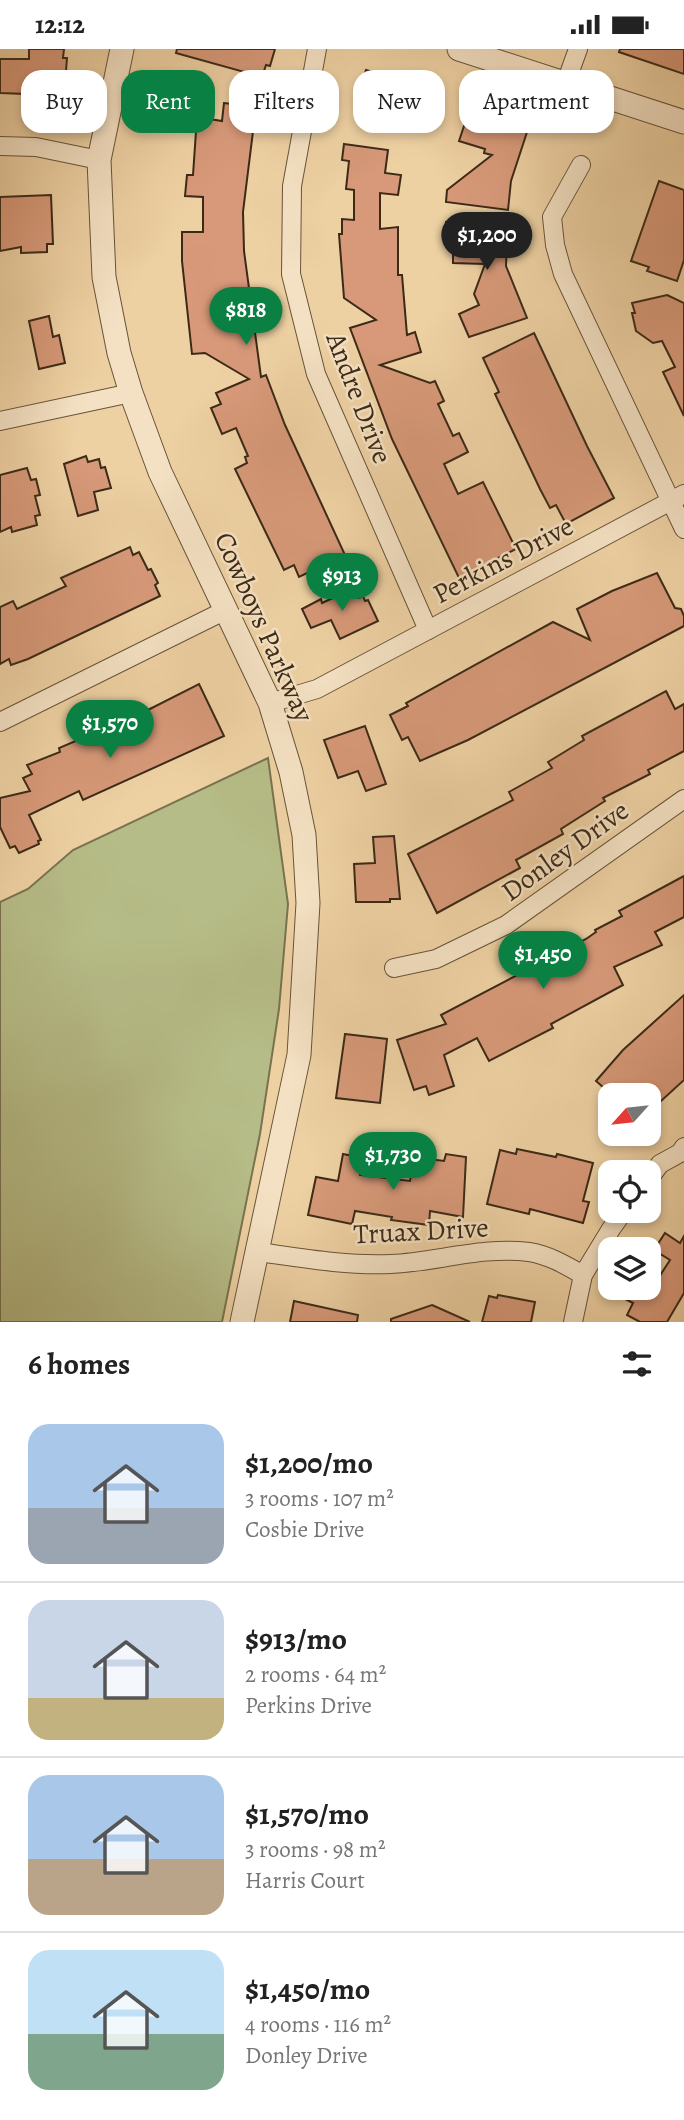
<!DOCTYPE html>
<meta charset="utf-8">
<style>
:root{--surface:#fff;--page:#f6f6f6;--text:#222;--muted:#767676;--line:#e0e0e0;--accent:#0b8043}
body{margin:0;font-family:Alegreya,serif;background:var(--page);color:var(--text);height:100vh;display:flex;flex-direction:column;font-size:26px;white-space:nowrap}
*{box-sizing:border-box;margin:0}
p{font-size:23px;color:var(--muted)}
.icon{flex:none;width:38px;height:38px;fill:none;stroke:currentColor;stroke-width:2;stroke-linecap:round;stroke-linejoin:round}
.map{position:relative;height:1273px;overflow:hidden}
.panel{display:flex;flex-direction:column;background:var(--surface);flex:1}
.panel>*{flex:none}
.hud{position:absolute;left:21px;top:21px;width:642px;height:63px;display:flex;gap:14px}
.needle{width:46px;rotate:243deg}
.controls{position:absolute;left:598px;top:1034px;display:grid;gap:14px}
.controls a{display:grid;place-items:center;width:63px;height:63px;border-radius:14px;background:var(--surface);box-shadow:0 4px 10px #0003;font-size:35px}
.price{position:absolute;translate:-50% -60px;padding:0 16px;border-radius:24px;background:var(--accent);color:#fff;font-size:23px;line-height:46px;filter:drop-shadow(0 2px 4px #0008)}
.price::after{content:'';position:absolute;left:50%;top:42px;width:21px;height:16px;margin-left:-10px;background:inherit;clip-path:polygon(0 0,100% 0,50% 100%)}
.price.selected{background:#222;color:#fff}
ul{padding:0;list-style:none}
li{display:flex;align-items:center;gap:21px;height:175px;padding:0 28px}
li+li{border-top:2px solid var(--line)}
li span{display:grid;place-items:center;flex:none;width:196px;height:140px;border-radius:21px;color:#555}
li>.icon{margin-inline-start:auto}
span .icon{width:84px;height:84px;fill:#fffc;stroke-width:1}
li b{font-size:30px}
h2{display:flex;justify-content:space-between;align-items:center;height:84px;padding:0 28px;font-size:30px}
.chip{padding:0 24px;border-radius:21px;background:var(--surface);box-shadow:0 4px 10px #0003;font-size:24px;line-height:63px}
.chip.selected{background:var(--accent);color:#fff}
.status{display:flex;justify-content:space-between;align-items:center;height:49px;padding:0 35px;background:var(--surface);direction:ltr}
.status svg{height:19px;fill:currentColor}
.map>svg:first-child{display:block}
.green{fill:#b6bc87;stroke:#79734f;stroke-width:2}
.building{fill:#d79979;stroke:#3c2a17;stroke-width:2}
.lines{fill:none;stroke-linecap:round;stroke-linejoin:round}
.minor-casing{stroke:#68543a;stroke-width:20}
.tertiary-casing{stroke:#68543a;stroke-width:25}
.minor{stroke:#f4e1c3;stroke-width:18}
.tertiary{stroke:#f4e1c3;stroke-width:23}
.labels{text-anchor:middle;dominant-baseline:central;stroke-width:5;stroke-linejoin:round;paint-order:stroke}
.street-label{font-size:28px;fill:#3c2a17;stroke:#f4e1c3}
</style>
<div class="status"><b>12:12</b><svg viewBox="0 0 49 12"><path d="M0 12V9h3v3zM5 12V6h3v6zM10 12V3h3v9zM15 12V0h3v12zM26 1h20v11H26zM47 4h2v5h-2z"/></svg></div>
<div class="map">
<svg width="684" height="1273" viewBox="0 0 684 1273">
<rect width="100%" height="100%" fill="#eed1a3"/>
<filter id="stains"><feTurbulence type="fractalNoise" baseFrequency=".00286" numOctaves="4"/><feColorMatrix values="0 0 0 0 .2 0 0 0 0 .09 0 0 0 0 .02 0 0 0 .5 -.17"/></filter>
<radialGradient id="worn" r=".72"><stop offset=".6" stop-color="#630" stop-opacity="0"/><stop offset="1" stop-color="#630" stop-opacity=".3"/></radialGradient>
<polygon class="green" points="268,709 288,855 279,960 260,1085 222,1273 0,1273 0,853 28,840 73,801"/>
<g class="building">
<polygon points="29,0 64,0 63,9 67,9 64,47 54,46 54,51 45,50 44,53 26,53 26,45 0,44 0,10 29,10"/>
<polygon points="177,0 275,0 270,17 266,16 262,28 176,4"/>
<polygon points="620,0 684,0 684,25 619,3"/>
<polygon points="366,21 413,35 420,49 412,78 391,72 392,66 372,63 373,60 363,57 364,55 355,52"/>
<polygon points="224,54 256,58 243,163 244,202 261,328 266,326 285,376 345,506 299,528 294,516 284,521 235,420 247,414 245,408 248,407 236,379 222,385 211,359 221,355 216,344 249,330 205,304 192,305 182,212 182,183 203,183 203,148 185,147 187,126 193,126 197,68 222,72"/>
<polygon points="479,57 530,74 511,132 508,161 446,153 447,141 492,106 484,104 485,100 459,92 465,74 472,77"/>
<polygon points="344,95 388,101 385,124 401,126 398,146 380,144 380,180 398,178 398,226 402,226 407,286 415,283 421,303 380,316 430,334 435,332 444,352 438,355 453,387 459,384 468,403 444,415 458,445 483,433 516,500 498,509 499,512 460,531 392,390 350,279 376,271 344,249 339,185 342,185 342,170 354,171 354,141 346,140 349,112 342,111"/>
<polygon points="659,132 684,141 684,211 677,232 647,222 649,218 631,212"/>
<polygon points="51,146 53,195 47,195 47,203 21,204 21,198 0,202 0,148"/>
<polygon points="508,166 506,217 527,269 469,288 459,265 479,256 474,245 485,215 453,214 453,193 446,192 446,173"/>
<polygon points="667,246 684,254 684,367 663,323 675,318 662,292 653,294 636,282 632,264 635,264 632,254"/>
<polygon points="49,267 53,288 59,286 65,314 39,320 29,272"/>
<polygon points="534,284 587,397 614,449 566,475 556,456 550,459 540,440 495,345 499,343 483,309"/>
<polygon points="86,407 88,413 99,410 101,419 105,418 111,439 94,443 98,461 78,467 64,415"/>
<polygon points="27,419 31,431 36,430 40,446 35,447 40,466 35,467 37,476 12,483 11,478 0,483 0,426"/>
<polygon points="130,498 133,506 139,503 148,521 151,520 158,534 155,536 160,547 28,610 11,616 9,610 0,615 0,558 13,552 17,560 66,537 61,529"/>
<polygon points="657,524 675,559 681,560 684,567 684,577 468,691 420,712 408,688 402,691 390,666 408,657 406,654 553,573 590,591 577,560 612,542"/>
<polygon points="354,539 359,549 363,547 365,552 368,551 378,572 340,590 331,571 311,579 302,560 321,550 322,554"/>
<polygon points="199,635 224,687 83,751 79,742 29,766 41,791 38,792 39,795 19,804 15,797 10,799 0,778 0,749 30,742 23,729 32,725 27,716 60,703 59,699 118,674 117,671 136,661 138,666"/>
<polygon points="666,642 675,660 684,655 684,702 648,721 650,725 603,749 605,752 561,780 563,785 516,811 520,819 437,864 408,805 513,751 509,743 552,719 548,713 584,691 582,687"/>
<polygon points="365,677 386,735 366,742 358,722 338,729 324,691"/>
<polygon points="394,787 400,850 390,850 390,853 356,853 354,815 375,814 373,788"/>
<polygon points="684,827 684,868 655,883 662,896 614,918 623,936 551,975 553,979 489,1012 477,989 444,1006 454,1037 429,1046 426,1037 414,1041 397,991 446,975 441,966 586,890 596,883 595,881 622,867 619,862"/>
<polygon points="684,946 684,1031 649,1063 649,1046 612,1046 596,1032 623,1001"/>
<polygon points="345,985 387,990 380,1054 336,1049"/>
<polygon points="517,1100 556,1108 557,1105 593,1114 583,1152 589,1153 583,1174 530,1160 529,1165 487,1155 500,1101 516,1105"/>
<polygon points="343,1105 363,1109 360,1126 410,1132 414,1108 444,1112 446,1105 466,1108 463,1168 430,1162 429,1176 391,1171 392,1168 355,1162 352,1175 308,1166 316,1128 338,1132"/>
<polygon points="665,1184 680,1194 684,1187 684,1244 667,1273 640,1273 627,1266 633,1254 625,1250 630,1239 652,1239 670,1211 654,1201"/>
<polygon points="498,1246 535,1253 531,1273 482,1273 489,1247 497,1249"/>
<polygon points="294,1252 358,1266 357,1273 290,1273"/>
<polygon points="432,1256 470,1273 391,1273 391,1270"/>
</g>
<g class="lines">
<defs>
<g id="minor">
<polyline points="317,0 292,137 291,225 316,325 428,581"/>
<polyline points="565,36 578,0"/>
<polyline points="0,97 36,98 99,111"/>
<polyline points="581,116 552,168 555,196 563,225 684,480"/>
<polyline points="0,372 131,344"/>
<polyline points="270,654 317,640 684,445"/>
<polyline points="0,673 226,561"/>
<polyline points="394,919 436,910 506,876 684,750"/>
<polyline points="649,1130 660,1115 680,1104 684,1098"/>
<path d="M258,1203C301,1209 346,1217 391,1215C436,1213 483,1197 529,1203C549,1206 567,1217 583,1226"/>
<polyline points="573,1273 583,1226 611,1180 624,1162"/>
</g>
<g id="tertiary">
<polyline points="122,0 99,111 104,228 119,304 131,344 160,423 270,654 291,723 304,786 308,854 299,1006 242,1273"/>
<polyline points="459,0 684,73"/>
</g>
</defs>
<use href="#minor" class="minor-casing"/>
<use href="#tertiary" class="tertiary-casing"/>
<use href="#minor" class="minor"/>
<use href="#tertiary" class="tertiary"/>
</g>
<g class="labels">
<g class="street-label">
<text transform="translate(359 349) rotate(69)">Andre Drive</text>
<text transform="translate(503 511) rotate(-28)">Perkins Drive</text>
<text transform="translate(264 578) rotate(66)">Cowboys Parkway</text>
<text transform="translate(565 802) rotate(-36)">Donley Drive</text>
<text transform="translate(421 1182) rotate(-3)">Truax Drive</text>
</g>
</g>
<rect width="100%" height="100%" filter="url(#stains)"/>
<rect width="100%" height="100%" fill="url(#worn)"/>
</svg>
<div class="controls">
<a><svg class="needle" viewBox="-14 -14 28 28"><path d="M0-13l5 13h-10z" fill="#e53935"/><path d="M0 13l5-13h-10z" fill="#767676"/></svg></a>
<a><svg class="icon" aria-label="locate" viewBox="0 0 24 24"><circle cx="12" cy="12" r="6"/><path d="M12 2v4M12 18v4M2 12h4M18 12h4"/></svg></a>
<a><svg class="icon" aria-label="layers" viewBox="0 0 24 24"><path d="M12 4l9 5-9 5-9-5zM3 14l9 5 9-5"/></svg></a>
</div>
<b class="price selected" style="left:487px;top:223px">$1,200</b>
<b class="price" style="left:246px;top:298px">$818</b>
<b class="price" style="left:342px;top:564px">$913</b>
<b class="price" style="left:110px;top:711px">$1,570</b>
<b class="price" style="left:543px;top:942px">$1,450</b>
<b class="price" style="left:393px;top:1143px">$1,730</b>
<div class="hud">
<a class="chip">Buy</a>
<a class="chip selected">Rent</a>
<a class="chip">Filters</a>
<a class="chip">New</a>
<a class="chip">Apartment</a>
</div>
</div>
<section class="panel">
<h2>6 homes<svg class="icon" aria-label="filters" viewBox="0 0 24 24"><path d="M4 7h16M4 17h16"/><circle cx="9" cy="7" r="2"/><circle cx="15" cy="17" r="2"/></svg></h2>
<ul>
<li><span style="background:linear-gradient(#a9c7e8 60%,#9aa5b1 0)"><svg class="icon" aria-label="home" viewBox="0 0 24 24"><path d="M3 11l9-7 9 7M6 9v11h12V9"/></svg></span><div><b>$1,200/mo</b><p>3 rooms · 107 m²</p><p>Cosbie Drive</p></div></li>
<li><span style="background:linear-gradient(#c9d6e8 70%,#c2b280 0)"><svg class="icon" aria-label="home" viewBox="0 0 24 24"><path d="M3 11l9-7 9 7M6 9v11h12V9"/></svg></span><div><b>$913/mo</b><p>2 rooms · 64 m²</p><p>Perkins Drive</p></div></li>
<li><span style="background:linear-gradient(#a9c7e8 60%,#b9a48a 0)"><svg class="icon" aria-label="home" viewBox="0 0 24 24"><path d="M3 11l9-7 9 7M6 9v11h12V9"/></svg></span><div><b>$1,570/mo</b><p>3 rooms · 98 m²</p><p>Harris Court</p></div></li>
<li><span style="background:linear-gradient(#bfe0f5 60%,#7fa58c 0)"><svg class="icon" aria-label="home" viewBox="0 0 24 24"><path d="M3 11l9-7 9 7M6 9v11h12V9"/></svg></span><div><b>$1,450/mo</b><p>4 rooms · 116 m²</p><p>Donley Drive</p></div></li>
</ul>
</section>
